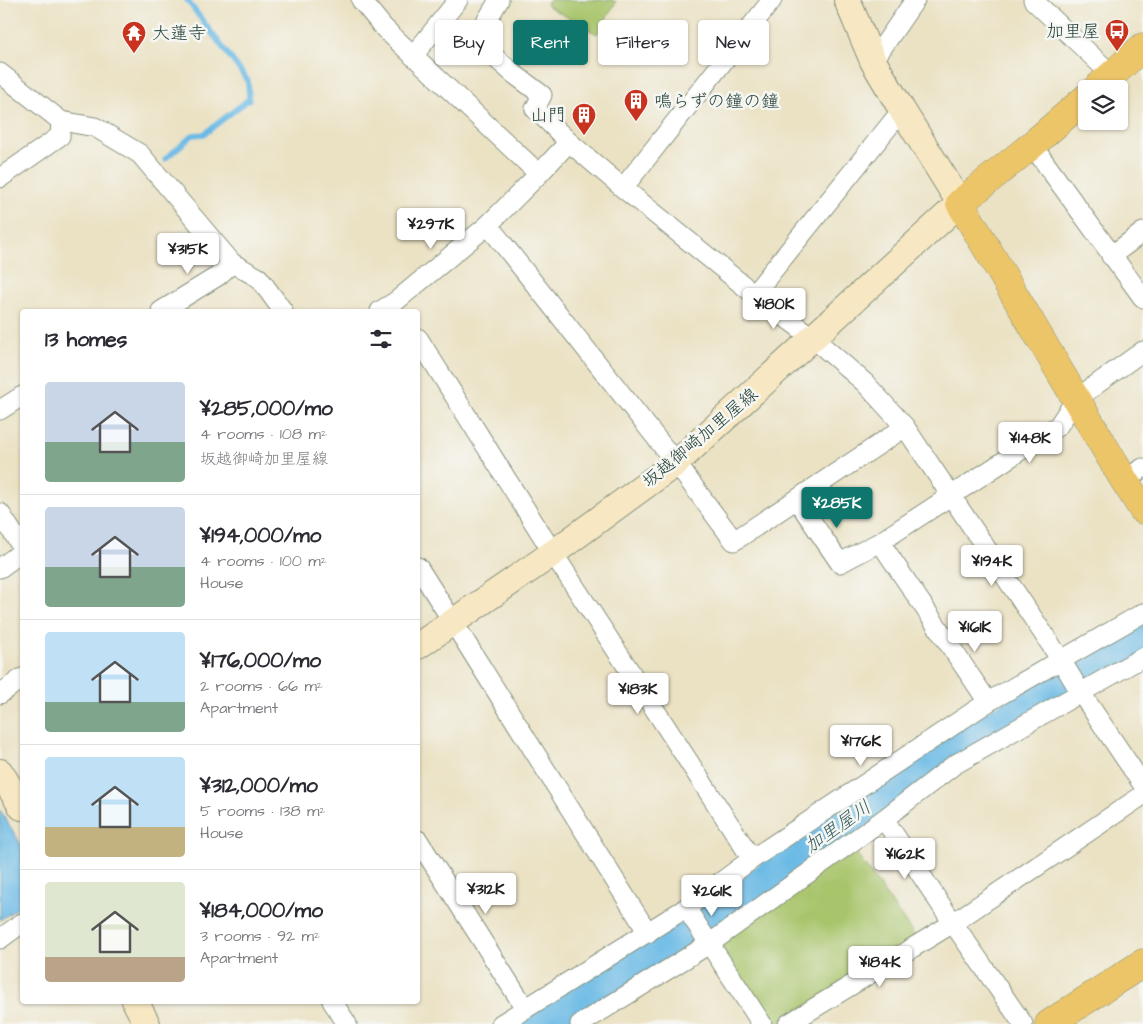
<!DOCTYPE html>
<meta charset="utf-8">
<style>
:root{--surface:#fff;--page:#f2f2f3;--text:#2b2b33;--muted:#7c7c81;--line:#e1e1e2;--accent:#0f766e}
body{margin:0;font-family:"Architects Daughter","Klee One",sans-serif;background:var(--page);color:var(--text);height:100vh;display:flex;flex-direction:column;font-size:19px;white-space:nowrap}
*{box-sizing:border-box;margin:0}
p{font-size:16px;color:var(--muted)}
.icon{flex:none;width:28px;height:28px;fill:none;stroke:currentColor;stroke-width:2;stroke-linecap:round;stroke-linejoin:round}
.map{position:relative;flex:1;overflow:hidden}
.drawer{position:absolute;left:20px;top:309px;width:400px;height:695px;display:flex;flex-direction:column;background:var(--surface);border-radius:5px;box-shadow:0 1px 4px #0004}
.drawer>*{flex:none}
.top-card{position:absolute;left:435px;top:20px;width:475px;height:45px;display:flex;gap:10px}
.buttons{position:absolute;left:1078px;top:80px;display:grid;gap:10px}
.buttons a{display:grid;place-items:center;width:50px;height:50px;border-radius:5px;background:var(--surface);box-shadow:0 1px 4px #0004;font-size:25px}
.price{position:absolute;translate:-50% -42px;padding:0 11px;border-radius:5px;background:#fff;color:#222;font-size:16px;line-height:32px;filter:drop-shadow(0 1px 2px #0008)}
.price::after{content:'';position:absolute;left:50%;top:30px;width:15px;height:11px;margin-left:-8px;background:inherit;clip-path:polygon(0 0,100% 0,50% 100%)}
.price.current{background:var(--accent);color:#fff}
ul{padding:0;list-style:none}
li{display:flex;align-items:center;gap:15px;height:125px;padding:0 25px}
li+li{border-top:1px solid var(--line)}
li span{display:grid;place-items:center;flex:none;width:140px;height:100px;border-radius:5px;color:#555}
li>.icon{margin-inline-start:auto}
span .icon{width:60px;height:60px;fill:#fffc;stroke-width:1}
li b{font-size:21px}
h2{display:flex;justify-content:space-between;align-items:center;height:60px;padding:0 25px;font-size:21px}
.tag{padding:0 18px;border-radius:5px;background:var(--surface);box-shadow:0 1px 4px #0004;font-size:18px;line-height:45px}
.tag.current{background:var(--accent);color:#fff}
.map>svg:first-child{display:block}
.green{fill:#a9c56c;stroke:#648150}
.water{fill:#6abae5;stroke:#447c8c}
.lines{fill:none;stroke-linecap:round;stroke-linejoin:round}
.stream{stroke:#6abae5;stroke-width:5.5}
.river{stroke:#6abae5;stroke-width:32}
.street-casing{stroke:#85907c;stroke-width:21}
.secondary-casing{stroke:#85907c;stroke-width:28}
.primary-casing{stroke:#85907c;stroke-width:29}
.street{stroke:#fff;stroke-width:19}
.secondary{stroke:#f7e8c3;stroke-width:26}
.primary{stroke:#ecc569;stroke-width:28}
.labels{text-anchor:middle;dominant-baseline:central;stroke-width:5;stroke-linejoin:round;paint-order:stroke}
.poi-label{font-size:18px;fill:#1f3d34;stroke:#f6f6f2;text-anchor:end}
.street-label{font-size:18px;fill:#1f3d34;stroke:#f6f6f2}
.water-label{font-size:19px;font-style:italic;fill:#325c60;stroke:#f6f6f2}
</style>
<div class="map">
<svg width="1143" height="1024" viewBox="0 0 1143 1024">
<rect width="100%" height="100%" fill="#f6f6f2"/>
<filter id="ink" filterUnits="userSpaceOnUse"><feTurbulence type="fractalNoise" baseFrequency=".02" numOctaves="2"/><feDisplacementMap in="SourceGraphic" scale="10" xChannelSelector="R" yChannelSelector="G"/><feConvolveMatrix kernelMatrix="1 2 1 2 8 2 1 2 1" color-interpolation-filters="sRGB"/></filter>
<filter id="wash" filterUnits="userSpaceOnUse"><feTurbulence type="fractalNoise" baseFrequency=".0096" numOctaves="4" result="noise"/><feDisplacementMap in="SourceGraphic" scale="20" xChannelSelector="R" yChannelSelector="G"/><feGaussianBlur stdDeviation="1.12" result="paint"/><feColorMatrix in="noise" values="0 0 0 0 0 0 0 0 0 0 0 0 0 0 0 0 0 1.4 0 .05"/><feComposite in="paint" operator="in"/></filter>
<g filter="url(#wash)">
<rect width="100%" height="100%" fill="#ebe2c4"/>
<g class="green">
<polygon points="549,0 612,0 616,2 597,34 546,5"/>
<polygon points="849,843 920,943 788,1024 762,1024 709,944"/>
</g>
<polygon class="water" points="0,810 22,846 22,905 0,920"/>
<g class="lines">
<polyline class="stream" points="165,159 193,135 204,134 249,99 248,81 187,0"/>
<polyline class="river" points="538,1024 723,909 923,767 1034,702 1143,637"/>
</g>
</g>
<g filter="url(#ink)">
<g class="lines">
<defs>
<g id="street">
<polyline points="361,0 384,28 539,174"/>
<polyline points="499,0 475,40 514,74 542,95 535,109 569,142 623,188"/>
<polyline points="772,0 623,188 754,294 813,338 865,383 905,427 1061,660 1081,693 1143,785"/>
<polyline points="1033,0 1112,75"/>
<polyline points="413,56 458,0"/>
<polyline points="873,61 915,0"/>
<polyline points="0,73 61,121 95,127 140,154 232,263 259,278 283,311"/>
<polyline points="1032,145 1143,298"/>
<polyline points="0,178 60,136 61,121"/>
<polyline points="488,225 676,463 734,541 905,427"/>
<polyline points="1111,256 1143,232"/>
<polyline points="754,294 902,110"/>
<polyline points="161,311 218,276 232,263"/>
<polyline points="380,311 395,302 488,225 539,174 569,142"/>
<polyline points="418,338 553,553 752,859"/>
<polyline points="1143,351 1076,399 1058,426 880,542 988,702 1143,613"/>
<polyline points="0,410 22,396"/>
<polyline points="1124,480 1143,468"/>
<polyline points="797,500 840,563 880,542"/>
<polyline points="0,513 22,547"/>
<polyline points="418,567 453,622 648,933"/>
<polyline points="0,568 22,552"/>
<polyline points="0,694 22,678"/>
<polyline points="418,840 525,1008"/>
<polyline points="686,908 762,1024"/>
<polyline points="0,939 22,923"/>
<polyline points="332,1001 347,1024"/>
<polyline points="501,1024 686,908 752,859 988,702"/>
<polyline points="580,1024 709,944 884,819 954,765 1143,657"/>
<polyline points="788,1024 953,923 884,819"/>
<polyline points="1023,1024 953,923 1143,795"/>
</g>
<g id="secondary">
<polyline points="418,646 553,553 676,463 960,203 902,110 873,61 847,0"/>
<polyline points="0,772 22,807"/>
<polyline points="135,1001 147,1024"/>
</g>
<g id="primary">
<polyline points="1096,89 1143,47"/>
<polyline points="1086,98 1032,145 960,203 1124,480 1143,510"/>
<polyline points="1049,1024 1143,963"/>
</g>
</defs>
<use href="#street" class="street-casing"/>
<use href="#secondary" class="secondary-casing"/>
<use href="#primary" class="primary-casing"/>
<use href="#street" class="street"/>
<use href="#secondary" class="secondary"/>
<use href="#primary" class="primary"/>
</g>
</g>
<defs>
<symbol id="bus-pin" viewBox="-11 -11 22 30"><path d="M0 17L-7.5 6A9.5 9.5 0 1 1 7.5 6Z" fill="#c8321e" stroke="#f6f6f2"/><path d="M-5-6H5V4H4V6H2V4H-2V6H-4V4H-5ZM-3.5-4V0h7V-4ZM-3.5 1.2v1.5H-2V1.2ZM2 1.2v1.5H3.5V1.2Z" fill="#fff"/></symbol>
<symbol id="temple-pin" viewBox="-11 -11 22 30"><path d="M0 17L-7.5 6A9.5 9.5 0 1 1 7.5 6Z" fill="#c8321e" stroke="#f6f6f2"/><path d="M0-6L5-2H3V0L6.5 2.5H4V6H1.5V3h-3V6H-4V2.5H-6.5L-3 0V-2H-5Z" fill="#fff"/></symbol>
<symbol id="building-pin" viewBox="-11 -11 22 30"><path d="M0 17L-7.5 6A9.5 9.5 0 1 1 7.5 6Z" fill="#c8321e" stroke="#f6f6f2"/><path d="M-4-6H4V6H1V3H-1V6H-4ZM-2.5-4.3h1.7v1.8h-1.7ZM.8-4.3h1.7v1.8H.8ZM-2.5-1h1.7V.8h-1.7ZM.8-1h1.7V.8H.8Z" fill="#fff"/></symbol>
</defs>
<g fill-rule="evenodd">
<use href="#bus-pin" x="1103" y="17" width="28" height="38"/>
<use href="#temple-pin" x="120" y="19" width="28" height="38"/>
<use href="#building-pin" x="622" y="87" width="28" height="38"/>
<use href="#building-pin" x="570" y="101" width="28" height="38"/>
</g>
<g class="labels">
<g class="poi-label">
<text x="1100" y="31">加里屋</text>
<text x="152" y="33" text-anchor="start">大蓮寺</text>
<text x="654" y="101" text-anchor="start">鳴らずの鐘の鐘</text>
<text x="566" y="115">山門</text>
</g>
<g class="street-label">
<text transform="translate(700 438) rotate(-40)">坂越御崎加里屋線</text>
</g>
<g class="water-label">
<text transform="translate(838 827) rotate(-35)">加里屋川</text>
</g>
</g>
</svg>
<div class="buttons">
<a><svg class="icon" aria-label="layers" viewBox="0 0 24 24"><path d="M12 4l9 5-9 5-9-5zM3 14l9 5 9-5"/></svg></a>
</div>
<b class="price" style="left:431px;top:250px">¥297K</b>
<b class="price" style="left:188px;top:275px">¥315K</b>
<b class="price" style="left:774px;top:330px">¥180K</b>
<b class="price" style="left:1030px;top:464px">¥148K</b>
<b class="price current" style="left:837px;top:529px">¥285K</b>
<b class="price" style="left:992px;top:587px">¥194K</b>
<b class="price" style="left:975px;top:653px">¥161K</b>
<b class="price" style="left:638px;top:715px">¥183K</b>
<b class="price" style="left:861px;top:767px">¥176K</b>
<b class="price" style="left:905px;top:880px">¥162K</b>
<b class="price" style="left:486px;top:915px">¥312K</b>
<b class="price" style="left:712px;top:917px">¥261K</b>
<b class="price" style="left:880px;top:988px">¥184K</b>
<div class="top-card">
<a class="tag">Buy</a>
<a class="tag current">Rent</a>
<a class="tag">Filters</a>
<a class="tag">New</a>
</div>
<section class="drawer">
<h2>13 homes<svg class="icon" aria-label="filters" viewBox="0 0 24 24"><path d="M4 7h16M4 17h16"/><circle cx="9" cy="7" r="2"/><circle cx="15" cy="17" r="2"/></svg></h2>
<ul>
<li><span style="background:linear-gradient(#c9d6e8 60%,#7fa58c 0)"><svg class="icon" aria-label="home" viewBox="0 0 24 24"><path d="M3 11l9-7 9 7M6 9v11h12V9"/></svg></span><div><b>¥285,000/mo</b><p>4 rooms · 108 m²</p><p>坂越御崎加里屋線</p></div></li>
<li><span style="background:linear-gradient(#c9d6e8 60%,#7fa58c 0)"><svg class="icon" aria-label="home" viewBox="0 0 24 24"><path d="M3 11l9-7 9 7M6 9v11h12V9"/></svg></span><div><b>¥194,000/mo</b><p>4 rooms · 100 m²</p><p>House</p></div></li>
<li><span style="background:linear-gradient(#bfe0f5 70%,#7fa58c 0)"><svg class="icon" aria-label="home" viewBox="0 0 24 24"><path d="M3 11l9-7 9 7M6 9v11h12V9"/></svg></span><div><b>¥176,000/mo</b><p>2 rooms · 66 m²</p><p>Apartment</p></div></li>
<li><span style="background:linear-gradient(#bfe0f5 70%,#c2b280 0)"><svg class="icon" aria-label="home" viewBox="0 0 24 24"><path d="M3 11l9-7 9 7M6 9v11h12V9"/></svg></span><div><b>¥312,000/mo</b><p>5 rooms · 138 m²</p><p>House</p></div></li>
<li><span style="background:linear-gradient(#dfe7d0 75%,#b9a48a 0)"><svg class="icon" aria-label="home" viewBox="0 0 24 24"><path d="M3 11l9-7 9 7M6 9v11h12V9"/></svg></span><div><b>¥184,000/mo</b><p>3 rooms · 92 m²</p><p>Apartment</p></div></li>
</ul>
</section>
</div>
